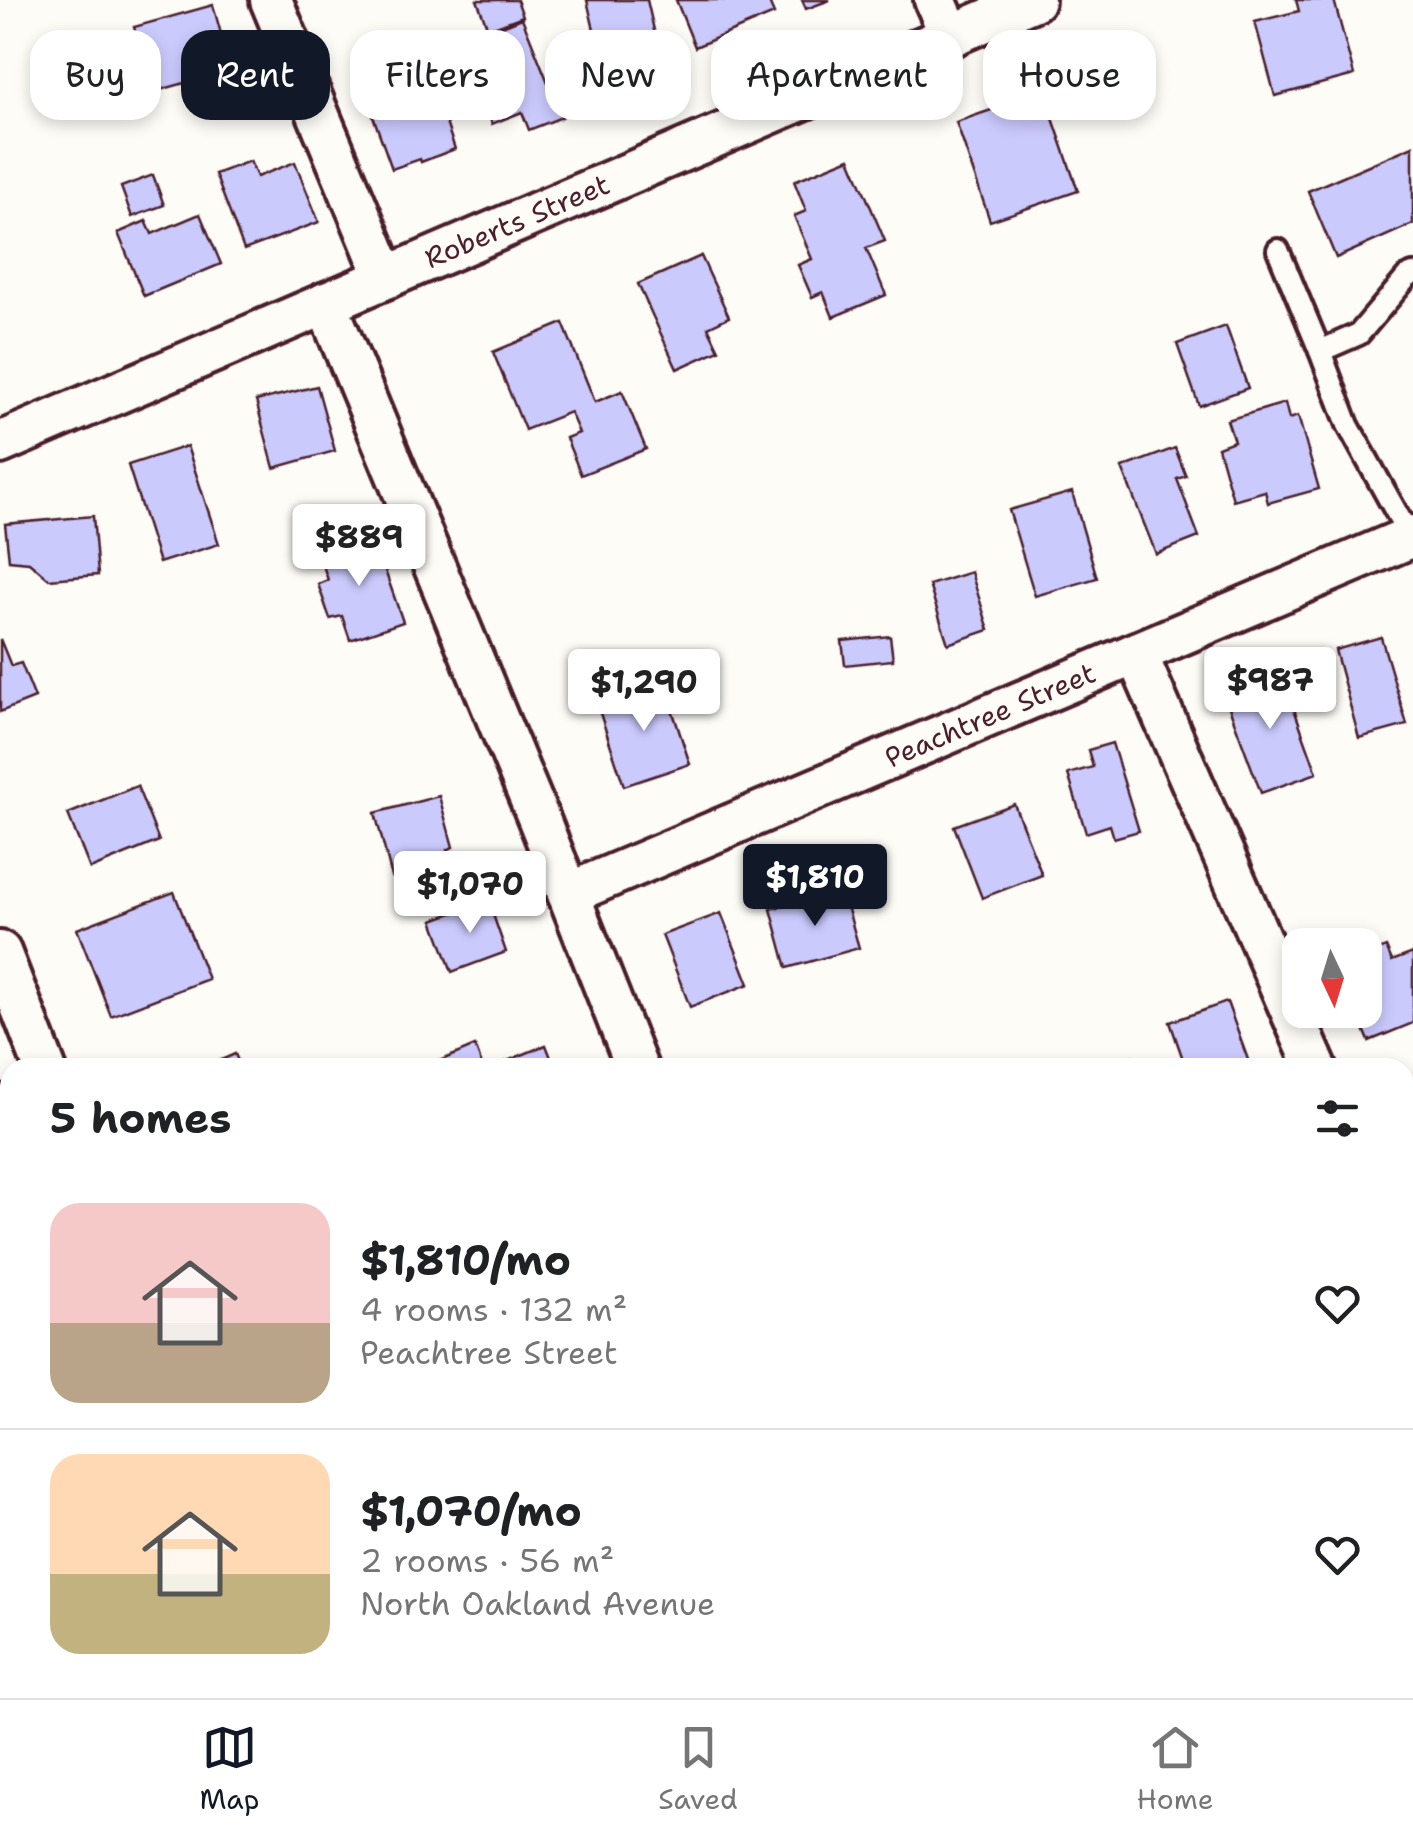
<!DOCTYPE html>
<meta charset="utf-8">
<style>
:root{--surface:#fff;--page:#f2f2f2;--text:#202124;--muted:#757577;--line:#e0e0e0;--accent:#111827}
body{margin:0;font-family:"Shantell Sans",sans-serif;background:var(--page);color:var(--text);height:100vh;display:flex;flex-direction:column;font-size:38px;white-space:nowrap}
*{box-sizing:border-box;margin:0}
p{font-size:32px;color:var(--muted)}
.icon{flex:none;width:55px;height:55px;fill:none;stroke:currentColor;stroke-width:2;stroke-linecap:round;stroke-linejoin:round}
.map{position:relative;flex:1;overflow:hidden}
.details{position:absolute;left:0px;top:1058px;width:1415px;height:642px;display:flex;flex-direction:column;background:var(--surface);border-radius:30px 30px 0 0;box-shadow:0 5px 15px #0003}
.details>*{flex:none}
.banner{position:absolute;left:30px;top:30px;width:1355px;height:90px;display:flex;gap:20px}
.needle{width:65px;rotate:176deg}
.buttons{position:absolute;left:1282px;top:928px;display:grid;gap:20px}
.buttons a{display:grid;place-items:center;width:100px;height:100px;border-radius:20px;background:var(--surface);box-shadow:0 5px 15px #0003;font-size:50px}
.price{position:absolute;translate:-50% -85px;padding:0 22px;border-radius:10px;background:#fff;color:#222;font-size:32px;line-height:65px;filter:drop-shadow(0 2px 5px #0008)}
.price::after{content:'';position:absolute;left:50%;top:60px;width:30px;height:22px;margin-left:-15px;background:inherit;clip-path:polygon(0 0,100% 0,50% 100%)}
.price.selected{background:var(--accent);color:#fff}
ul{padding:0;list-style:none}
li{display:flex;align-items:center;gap:30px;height:250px;padding:0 50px}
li+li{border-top:2px solid var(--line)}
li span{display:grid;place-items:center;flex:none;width:280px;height:200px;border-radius:30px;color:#555}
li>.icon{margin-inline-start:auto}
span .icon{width:120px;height:120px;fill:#fffc;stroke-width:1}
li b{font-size:42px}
h2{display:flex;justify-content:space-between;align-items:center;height:120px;padding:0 50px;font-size:42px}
.pill{padding:0 35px;border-radius:30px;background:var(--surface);box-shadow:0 5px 15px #0003;font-size:35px;line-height:90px}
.pill.selected{background:var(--accent);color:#fff}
.tab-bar{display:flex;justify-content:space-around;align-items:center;height:140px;border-top:2px solid var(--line);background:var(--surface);font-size:28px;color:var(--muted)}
.tab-bar a{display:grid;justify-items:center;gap:5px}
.tab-bar .selected{color:var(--accent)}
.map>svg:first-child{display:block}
.building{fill:#cbcafd;stroke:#4a1f2b;stroke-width:2.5}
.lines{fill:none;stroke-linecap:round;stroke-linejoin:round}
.lane-casing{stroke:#4a1f2b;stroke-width:28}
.street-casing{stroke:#4a1f2b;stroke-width:48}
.lane{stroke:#fdfcf7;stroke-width:20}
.street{stroke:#fdfcf7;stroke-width:40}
.labels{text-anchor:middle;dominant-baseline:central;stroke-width:8;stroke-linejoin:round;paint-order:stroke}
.street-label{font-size:28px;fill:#4a1f2b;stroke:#fdfcf7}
</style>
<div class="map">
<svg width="1413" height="1698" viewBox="0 0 1413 1698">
<rect width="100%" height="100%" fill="#fdfcf7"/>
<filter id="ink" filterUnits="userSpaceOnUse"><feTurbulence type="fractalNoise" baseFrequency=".01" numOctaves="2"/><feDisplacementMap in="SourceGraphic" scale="20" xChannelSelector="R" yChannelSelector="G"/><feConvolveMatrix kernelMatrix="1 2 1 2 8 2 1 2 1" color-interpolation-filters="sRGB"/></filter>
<g filter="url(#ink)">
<g class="building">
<polygon points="477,0 517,0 523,16 488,29"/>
<polygon points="587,0 647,0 663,69 595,84 589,59 600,56"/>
<polygon points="676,0 768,0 774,14 695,47"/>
<polygon points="802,0 830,0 806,9"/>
<polygon points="1296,0 1334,0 1354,75 1275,96 1255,22 1299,11"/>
<polygon points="213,5 231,70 153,92 134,27"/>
<polygon points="522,18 562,117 529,130 522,112 492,124 464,55 489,44 485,33"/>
<polygon points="427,68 455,149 421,162 420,159 392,169 364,91"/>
<polygon points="1044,92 1078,191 990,221 956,122"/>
<polygon points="1413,146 1413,224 1336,258 1308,191"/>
<polygon points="850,158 885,241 866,248 886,295 833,317 823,292 812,297 798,265 812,259 794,216 806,211 794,181"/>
<polygon points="250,161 257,177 295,162 319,222 244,250 215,174"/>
<polygon points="153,175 164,205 132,217 121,187"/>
<polygon points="200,214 221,264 144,296 118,233 146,221 152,234"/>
<polygon points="701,256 729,317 708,327 719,350 677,369 638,284"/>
<polygon points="563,323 595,402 622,391 646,449 581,475 566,438 579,433 570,412 525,430 493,352"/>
<polygon points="1226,326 1248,388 1199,406 1177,344"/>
<polygon points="317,386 335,451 274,468 256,401"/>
<polygon points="1285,403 1289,419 1298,416 1319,489 1268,503 1265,491 1233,500 1218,447 1234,441 1227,420"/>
<polygon points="187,446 219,544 159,563 128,465"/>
<polygon points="1175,448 1186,476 1177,479 1199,537 1156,554 1122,468"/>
<polygon points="1072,492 1097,578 1035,596 1009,510"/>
<polygon points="93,516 98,575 49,579 29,562 9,560 5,524"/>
<polygon points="373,536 403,622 350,640 342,616 330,619 318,584 328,580 319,554"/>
<polygon points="971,572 989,630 948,644 929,585"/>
<polygon points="890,636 893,660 845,665 842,641"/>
<polygon points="1381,637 1407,725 1359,738 1335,650"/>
<polygon points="0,639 11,666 21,663 35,698 0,712"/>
<polygon points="1280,670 1317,773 1261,793 1223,691"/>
<polygon points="663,682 690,764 624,786 597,704"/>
<polygon points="1112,743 1139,831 1114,838 1110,825 1086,833 1068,774 1093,767 1088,750"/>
<polygon points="137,786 159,841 90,869 68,814"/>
<polygon points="439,796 453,847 447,850 455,881 421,890 416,870 392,877 375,813"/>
<polygon points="1014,804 1042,875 982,898 954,826"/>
<polygon points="842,889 859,948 787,968 771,909"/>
<polygon points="174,892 208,979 111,1016 77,929"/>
<polygon points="488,900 506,952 452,972 433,920"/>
<polygon points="721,913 749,984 690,1007 662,935"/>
<polygon points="1386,947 1392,961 1413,953 1413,1023 1369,1041 1356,1010 1365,1010 1365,955"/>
<polygon points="1227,1002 1251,1068 1186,1068 1170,1022"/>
<polygon points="546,1045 555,1068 490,1068"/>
<polygon points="475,1046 483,1068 425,1068 425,1067"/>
<polygon points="235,1054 241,1068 203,1068"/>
<polygon points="1132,1056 1136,1068 1100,1068"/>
<polygon points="0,1373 10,1397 10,1453 0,1457"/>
<polygon points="10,1480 10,1681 0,1662 0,1485"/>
<polygon points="1405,1497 1413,1516 1413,1545 1405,1548"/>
<polygon points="1413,1602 1413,1657 1405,1660 1405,1605"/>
<polygon points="15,1690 66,1690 51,1698 19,1698"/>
<polygon points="373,1690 448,1690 428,1698 377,1698"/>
</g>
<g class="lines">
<defs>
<g id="lane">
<polyline points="1278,250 1320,351"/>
<polyline points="1410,537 1348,425 1320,351 1359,334 1408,276 1413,274"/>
<polyline points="0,1098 10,1094"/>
<polyline points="0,1239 10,1235"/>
<polyline points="0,1473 10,1469"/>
<polyline points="242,1690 246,1698"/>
<polyline points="0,1696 1,1698"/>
<polyline points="87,1698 102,1690"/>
</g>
<g id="street">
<polyline points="271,0 386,278"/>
<polyline points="935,0 951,36"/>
<polyline points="326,303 538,817 637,1068"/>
<polyline points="0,443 1034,0"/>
<polyline points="1136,653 1316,1068"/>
<polyline points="568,894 1413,536"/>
<polyline points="0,952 45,1068"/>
<polyline points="1405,1121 1413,1118"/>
<polyline points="1405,1285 1413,1305"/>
<polyline points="304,1690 308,1698"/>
<polyline points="898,1690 901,1698"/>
</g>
</defs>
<use href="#lane" class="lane-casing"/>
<use href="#street" class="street-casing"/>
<use href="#lane" class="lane"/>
<use href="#street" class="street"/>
</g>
</g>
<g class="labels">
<g class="street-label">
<text transform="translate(517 221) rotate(-23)">Roberts Street</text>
<text transform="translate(990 715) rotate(-23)">Peachtree Street</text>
</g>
</g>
</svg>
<div class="buttons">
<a><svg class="needle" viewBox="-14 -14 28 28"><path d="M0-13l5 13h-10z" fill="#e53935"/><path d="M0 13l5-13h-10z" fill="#757577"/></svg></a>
</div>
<b class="price" style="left:359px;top:589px">$889</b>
<b class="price" style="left:1270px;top:732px">$987</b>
<b class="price" style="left:644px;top:734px">$1,290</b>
<b class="price selected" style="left:815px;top:929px">$1,810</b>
<b class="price" style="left:470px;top:936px">$1,070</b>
<div class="banner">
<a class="pill">Buy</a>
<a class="pill selected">Rent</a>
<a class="pill">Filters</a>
<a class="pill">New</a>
<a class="pill">Apartment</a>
<a class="pill">House</a>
</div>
<section class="details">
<h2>5 homes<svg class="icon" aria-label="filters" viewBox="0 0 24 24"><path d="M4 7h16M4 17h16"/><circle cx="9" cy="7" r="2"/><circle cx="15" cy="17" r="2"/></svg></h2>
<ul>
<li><span style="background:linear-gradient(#f6c9c9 60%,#b9a48a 0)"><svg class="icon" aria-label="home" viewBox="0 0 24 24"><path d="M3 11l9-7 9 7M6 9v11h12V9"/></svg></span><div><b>$1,810/mo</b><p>4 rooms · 132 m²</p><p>Peachtree Street</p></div><svg class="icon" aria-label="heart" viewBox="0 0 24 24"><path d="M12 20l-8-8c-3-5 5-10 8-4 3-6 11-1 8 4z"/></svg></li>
<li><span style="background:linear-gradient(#ffd9b3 60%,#c2b280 0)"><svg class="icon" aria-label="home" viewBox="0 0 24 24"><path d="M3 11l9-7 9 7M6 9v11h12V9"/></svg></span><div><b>$1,070/mo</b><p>2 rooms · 56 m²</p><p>North Oakland Avenue</p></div><svg class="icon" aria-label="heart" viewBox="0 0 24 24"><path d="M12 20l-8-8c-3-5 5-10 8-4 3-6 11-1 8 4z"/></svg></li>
</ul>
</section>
</div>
<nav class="tab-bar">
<a class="selected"><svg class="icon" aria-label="map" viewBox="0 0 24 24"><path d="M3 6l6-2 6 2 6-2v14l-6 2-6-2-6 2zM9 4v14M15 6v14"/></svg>Map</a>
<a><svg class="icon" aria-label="saved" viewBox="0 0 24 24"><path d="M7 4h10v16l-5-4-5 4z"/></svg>Saved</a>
<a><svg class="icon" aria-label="home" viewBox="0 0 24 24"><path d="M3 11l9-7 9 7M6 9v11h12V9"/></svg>Home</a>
</nav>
